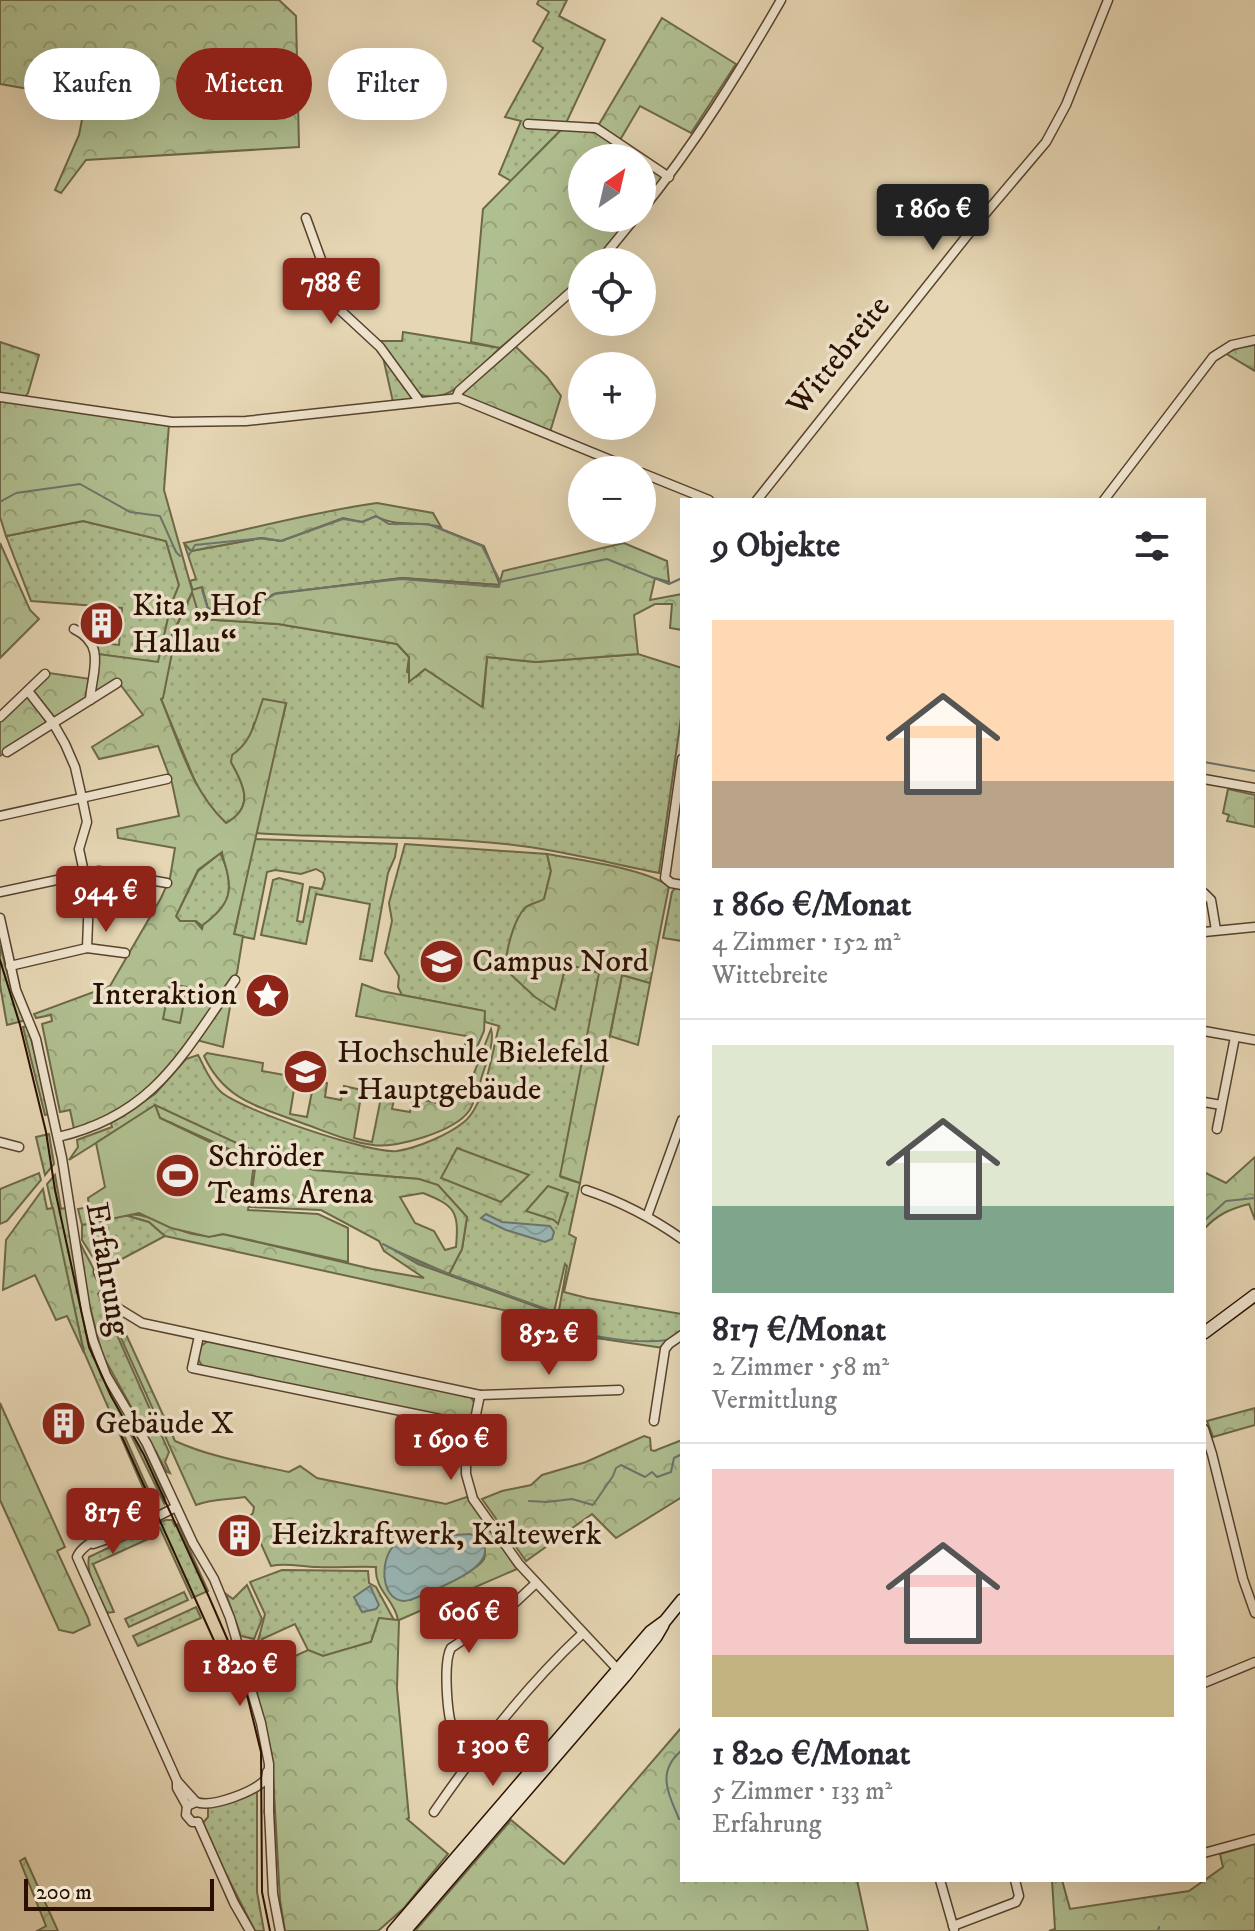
<!DOCTYPE html>
<html lang="de">
<meta charset="utf-8">
<style>
:root{--surface:#fff;--page:#f7f7f7;--text:#2b2b33;--muted:#7c7c81;--line:#e1e1e2;--accent:#8f2418}
body{margin:0;font-family:"IM FELL DW Pica",serif;background:var(--page);color:var(--text);height:100vh;display:flex;flex-direction:column;font-size:30px;white-space:nowrap}
*{box-sizing:border-box;margin:0}
p{font-size:26px;color:var(--muted)}
.icon{flex:none;width:44px;height:44px;fill:none;stroke:currentColor;stroke-width:2;stroke-linecap:round;stroke-linejoin:round}
.map{position:relative;flex:1;overflow:hidden}
.details{position:absolute;left:680px;top:498px;width:526px;height:1384px;display:flex;flex-direction:column;background:var(--surface);border-radius:0px;box-shadow:0 8px 32px #0002}
.details>*{flex:none}
.top-card{position:absolute;left:24px;top:48px;width:536px;height:72px;display:flex;gap:16px}
.needle{width:52px;rotate:34deg}
.fabs{position:absolute;left:568px;top:144px;display:grid;gap:16px}
.fabs a{display:grid;place-items:center;width:88px;height:88px;border-radius:50%;background:var(--surface);box-shadow:0 8px 32px #0002;font-size:40px}
.scale{position:absolute;left:24px;bottom:20px;width:190px;box-sizing:border-box;padding-left:8px;border:4px solid #2a1000;border-top:0;font-size:22px;line-height:28px;white-space:nowrap;color:#2a1000;-webkit-text-stroke:6px #efe4ce;paint-order:stroke}
.price{position:absolute;translate:-50% -68px;padding:0 18px;border-radius:8px;background:var(--accent);color:#fff;font-size:26px;line-height:52px;filter:drop-shadow(0 2px 4px #0008)}
.price::after{content:'';position:absolute;left:50%;top:48px;width:24px;height:18px;margin-left:-12px;background:inherit;clip-path:polygon(0 0,100% 0,50% 100%)}
.price.on{background:#222;color:#fff}
ul{padding:0;list-style:none}
li{display:grid;align-content:center;gap:16px;height:424px;padding:0 32px}
li+li{border-top:2px solid var(--line)}
li span{display:grid;place-items:center;height:248px;border-radius:0px;color:#555}
li>.icon{margin-inline-start:auto}
span .icon{width:144px;height:144px;fill:#fffc;stroke-width:1}
li b{font-size:34px}
h2{display:flex;justify-content:space-between;align-items:center;height:96px;padding:0 32px;font-size:34px}
.tag{padding:0 28px;border-radius:36px;background:var(--surface);box-shadow:0 8px 32px #0002;font-size:28px;line-height:72px}
.tag.on{background:var(--accent);color:#fff}
.map>svg:first-child{display:block}
.grass{fill:url(#grass-dots);stroke:#6d6848;stroke-width:2}
.forest{fill:url(#forest-crowns);stroke:#6d6848;stroke-width:2;fill-rule:evenodd}
.pitch{fill:#b0bf90;stroke:#6d6848;stroke-width:2}
.water{fill:url(#water-waves);stroke:#6d746d;stroke-width:2}
.lines{fill:none;stroke-linecap:round;stroke-linejoin:round}
.stream{stroke:#6d746d;stroke-width:2}
.street-casing{stroke:#59422d;stroke-width:11}
.secondary-casing{stroke:#2a1000;stroke-width:14}
.street{stroke:#efe4ce;stroke-width:8}
.secondary{stroke:#efe4ce;stroke-width:11}
.tram{stroke:#2a1000;stroke-width:2}
.labels{text-anchor:middle;dominant-baseline:central;stroke-width:7;stroke-linejoin:round;paint-order:stroke}
.street-label{font-size:32px;fill:#2a1000;stroke:#efe4ce}
.poi-label{font-size:32px;fill:#2a1000;stroke:#efe4ce;text-anchor:start}
</style>
<div class="map">
<svg width="1255" height="1931" viewBox="0 0 1255 1931">
<defs>
<pattern id="grass-dots" width="8" height="8" patternUnits="userSpaceOnUse" patternTransform="scale(2)"><rect width="8" height="8" fill="#b0bf90"/><path d="M2 2h.1M6 6h.1" fill="none" stroke="#98a37a" stroke-width="1.8" stroke-linecap="round"/></pattern>
<pattern id="forest-crowns" width="20" height="18" patternUnits="userSpaceOnUse" patternTransform="scale(2)"><rect width="20" height="18" fill="#b0bf90"/><path d="M2 6a3 3 0 1 1 6 0M12 15a3 3 0 1 1 6 0" fill="none" stroke="#98a37a"/></pattern>
<pattern id="water-waves" width="16" height="10" patternUnits="userSpaceOnUse" patternTransform="scale(2)"><rect width="16" height="10" fill="#99b7b6"/><path d="M0 5q4-4 8 0t8 0" fill="none" stroke="#849c9b"/></pattern>
</defs>
<rect width="100%" height="100%" fill="#e6d6b3"/>
<filter id="stains"><feTurbulence type="fractalNoise" baseFrequency=".0025" numOctaves="4"/><feColorMatrix values="0 0 0 0 .2 0 0 0 0 .09 0 0 0 0 .02 0 0 0 .5 -.17"/></filter>
<radialGradient id="worn" r=".72"><stop offset=".6" stop-color="#630" stop-opacity="0"/><stop offset="1" stop-color="#630" stop-opacity=".3"/></radialGradient>
<g class="grass">
<polygon points="539,0 567,0 559,16 605,40 566,123 593,123 620,140 561,130 511,181 499,174 521,121 505,117 543,48 533,41 549,12 537,4"/>
<path d="M403,332L500,348C479,367 450,408 418,394L377,341H402Z"/>
<polygon points="0,342 39,355 28,393 24,398 0,393"/>
<polygon points="383,357 414,399 393,402"/>
<path d="M376,516L389,524H429L484,546L500,585L402,578L274,594L258,604L208,609L202,588L200,619L278,624L397,644L409,657L407,672L416,677L425,669L483,706L487,657L536,662L638,654L682,668V711L659,873C604,862 551,848 495,843C415,835 335,839 255,833L286,704L254,723L250,739L231,762C244,785 255,807 226,823L211,808L199,791L161,699L172,636L193,591L190,581L196,579L184,543L192,551L261,538L281,541L343,518L362,522Z"/>
<polygon points="83,521 166,541 179,585 171,605 158,663 98,654 94,642 119,645 122,608 31,601 6,536"/>
<polygon points="254,839 397,844 395,857 388,873 372,961 360,959 370,904 316,894 306,944 261,935 273,880 279,878 303,884 297,921 303,922 310,887 322,889 325,879 323,873 316,869 301,874 275,870 267,872 254,939 234,935"/>
<path d="M405,844L547,854L551,871L544,900L555,1009L566,964L600,972L561,1177L580,1183L569,1234L576,1238L564,1292L587,1298L682,1314V1339L663,1348L555,1332L567,1266L565,1264L554,1312L449,1274L462,1249L467,1217L438,1185L419,1179L314,1170L256,1152L155,1106L69,1160L78,1147L77,1140L112,1127L111,1123L155,1094L186,1059L198,1055C205,1068 209,1080 220,1091C238,1109 370,1154 397,1151C417,1148 448,1135 464,1122C485,1105 492,1053 499,1026L485,1022L484,1011L402,995L398,987L399,976L385,953L392,921L389,903Z"/>
<path d="M223,851L221,855C230,873 234,897 219,913C211,920 204,922 202,933L201,925L196,921H180L176,916L198,871Z"/>
<polygon points="676,887 682,888 682,941 663,938 672,892"/>
<polygon points="0,945 13,995 26,1020 7,1025 0,985"/>
<polygon points="622,975 650,983 638,1045 610,1036"/>
<polygon points="28,1026 49,1114 45,1115 23,1027"/>
<polygon points="49,1134 54,1164 45,1175 36,1137"/>
<polygon points="55,1175 61,1209 69,1207 77,1285 95,1358 141,1442 165,1496 164,1503 130,1433 124,1435 157,1509 153,1511 84,1352 47,1184"/>
<polygon points="125,1215 149,1222 165,1236 105,1268 104,1273 99,1261 96,1262 82,1240 82,1225"/>
<polygon points="79,1241 102,1285 103,1288 98,1294 101,1300 108,1299 111,1306 110,1319 169,1452 165,1462 170,1473 167,1472 102,1354 87,1295"/>
<polygon points="166,1520 172,1520 175,1526 178,1524 208,1591 192,1598 160,1528 149,1526"/>
<path d="M148,1529L154,1530L157,1535L93,1564L114,1612L107,1613C100,1596 85,1574 89,1557Z"/>
<polygon points="282,1570 368,1571 369,1583 376,1587 394,1620 379,1618 371,1642 323,1656 308,1650 295,1624 262,1639 270,1658 267,1659 258,1641 265,1614 250,1582"/>
<polygon points="247,1585 262,1619 254,1639 241,1636 226,1594 233,1599"/>
<polygon points="184,1592 188,1600 129,1627 125,1619"/>
<polygon points="196,1607 201,1618 138,1646 133,1636"/>
<polygon points="251,1791 257,1791 257,1892 264,1931 255,1931 201,1825 208,1817 208,1807"/>
</g>
<g class="forest">
<polygon points="0,0 279,0 296,16 299,147 86,160 61,193 55,190 79,135 86,99 0,84"/>
<polygon points="662,18 736,64 691,133 640,106 620,140 598,126"/>
<polygon points="593,129 638,158 582,158 582,218 630,218 594,262 582,262 582,277 578,282 500,348 471,342 483,209 561,130"/>
<polygon points="642,161 664,176 642,203"/>
<polygon points="1255,342 1255,371 1225,353"/>
<polygon points="514,345 547,377 561,396 550,432 464,397 463,393"/>
<path d="M0,399L169,424L164,490L192,590L202,587L208,609L258,604L274,594L402,578L499,585L503,571L624,543L667,561L669,582L655,578L650,600L682,594V630L670,628L672,604H655L634,615L638,654L536,662L487,657L482,707L425,669L409,682V657L397,644L278,624L200,619L192,592L172,635L175,638L163,698L161,699C179,742 191,790 226,823C255,807 244,785 231,762L232,755C252,742 255,721 263,699L286,703L234,934L243,936L237,973L166,1071L150,1088L111,1115L74,1129L70,1110L60,1112L42,1024L52,1021L51,1015L36,1018L34,1014L110,986L161,898L170,878L175,848L118,838L117,829L179,816L172,783L158,746L99,759L92,747L143,715L117,680L55,718L33,690L49,673L90,679L98,654L158,662L171,605L179,585L166,541L83,521L6,536L0,517ZM222,852C223,860 227,868 228,877C233,899 220,912 203,925L202,929L195,921H180L176,916L198,870Z"/>
<path d="M377,503L433,513L441,527C418,520 396,528 376,516L362,522L343,518L281,541L261,538L191,551L184,543C248,530 312,512 377,503Z"/>
<polygon points="0,543 30,610 39,619 0,658"/>
<polygon points="29,697 47,723 0,756 0,720 24,698"/>
<polygon points="1228,789 1255,795 1255,827 1227,821 1229,815 1223,813"/>
<path d="M547,854C579,860 643,868 669,886L650,983L622,975L580,1183L560,1176L599,973L566,964L555,1010L535,997L505,969C506,952 513,919 526,907C530,904 539,902 544,899L551,871Z"/>
<polygon points="362,984 381,991 485,1011 484,1031 474,1054 464,1053 466,1036 356,1016"/>
<polygon points="233,990 223,1047 200,1041 199,1039"/>
<path d="M491,1029C495,1042 486,1063 482,1076C479,1087 475,1102 469,1111C455,1131 396,1149 373,1145C349,1142 325,1131 302,1123C260,1107 225,1101 204,1056L207,1053L263,1063L262,1071L296,1077L290,1114L307,1117L314,1081L327,1083L325,1097L341,1100L344,1086L362,1090L354,1138L372,1142L382,1093L395,1095L392,1109L410,1112L413,1098L451,1106L453,1097L464,1099Z"/>
<path d="M155,1105L256,1152L314,1170L419,1179L438,1185L467,1217L462,1249L449,1274L394,1250L418,1264L554,1313L553,1321L165,1236L149,1222L125,1215C157,1210 183,1244 223,1234L372,1269L424,1278L384,1251L379,1241L321,1210L250,1207L256,1161L160,1118ZM423,1193C456,1206 459,1212 456,1247L445,1250L434,1231L415,1223L400,1197Z"/>
<polygon points="457,1148 529,1175 501,1202 441,1178"/>
<path d="M1255,1157V1220L1249,1204C1230,1209 1218,1214 1204,1229V1172L1226,1183Z"/>
<polygon points="39,1173 41,1180 7,1221 0,1224 0,1189"/>
<polygon points="548,1186 568,1193 558,1224 554,1220 526,1211"/>
<polygon points="43,1189 47,1209 53,1208 84,1353 67,1316 56,1320 35,1275 3,1290 6,1240"/>
<path d="M118,1317L175,1441C210,1457 252,1464 289,1472L300,1466L317,1478L446,1504L467,1497L517,1569L399,1620L397,1688L409,1818L407,1819L448,1854L404,1908L378,1931H285L280,1900L272,1757L253,1680L258,1673L308,1650L323,1656L371,1642L379,1618L398,1620C395,1600 374,1590 376,1567C356,1566 337,1568 317,1567C302,1567 286,1562 271,1566L249,1517L253,1513L254,1507L245,1497C226,1500 214,1498 196,1505L116,1327ZM405,1540L484,1546C485,1551 486,1554 484,1559C477,1572 425,1594 410,1600L388,1590C382,1571 384,1548 405,1540Z"/>
<polygon points="208,1341 470,1396 476,1405 474,1416 467,1422 203,1367 198,1359 201,1346"/>
<polygon points="0,1403 65,1547 57,1551 88,1618 90,1625 73,1633 59,1630 0,1500"/>
<polygon points="1255,1408 1255,1425 1213,1437 1207,1421"/>
<polygon points="644,1436 650,1438 651,1450 654,1451 682,1440 682,1497 616,1538 592,1514 526,1561 482,1499 502,1491 531,1485 542,1475 586,1462"/>
<polygon points="681,1728 682,1880 857,1880 868,1931 415,1931 511,1820 564,1864"/>
<polygon points="1255,1844 1255,1931 1049,1931 1055,1929 1052,1880 1062,1880 1070,1909 1189,1891 1223,1867 1220,1854"/>
<polygon points="25,1858 58,1931 37,1931 46,1926 20,1861"/>
</g>
<g class="pitch">
<polygon points="170,984 187,987 180,1023 163,1019"/>
<polygon points="155,1105 160,1118 254,1163 248,1210 318,1214 348,1228 348,1262 223,1234 209,1237 171,1228 139,1213 82,1225 78,1209 89,1207 88,1198 105,1187 96,1143"/>
</g>
<g class="water">
<polygon points="486,1214 502,1222 550,1226 554,1232 552,1239 545,1242 506,1230 481,1218"/>
<path d="M470,1534C476,1536 481,1538 484,1545C493,1567 443,1586 427,1593C420,1596 411,1601 403,1601C379,1599 380,1555 396,1544C410,1533 451,1536 470,1534Z"/>
<polygon points="370,1586 379,1605 376,1609 362,1612 354,1597"/>
</g>
<g class="lines">
<g class="stream">
<polyline points="0,502 16,493 80,484 130,512 160,516 176,552 180,556"/>
<polyline points="189,555 195,545 263,538 281,541 343,519 362,522 376,516 389,524 428,524 482,546 500,581"/>
<polyline points="202,590 208,609 257,604 277,593 401,579 499,587 500,582 607,559 669,584 682,578"/>
<polyline points="1204,762 1255,771"/>
<polyline points="1204,1221 1226,1201 1255,1198"/>
<polyline points="383,1244 419,1263 554,1312"/>
<path d="M560,1313L569,1316L562,1321L564,1327C591,1338 639,1344 668,1340"/>
<polyline points="529,1501 547,1502 572,1499 593,1505 613,1476 616,1468 621,1465 645,1477 652,1472 657,1477 671,1472 674,1458 682,1454"/>
<path d="M679,1819C668,1792 656,1772 682,1750"/>
<polyline points="1158,1931 1159,1927"/>
</g>
<defs>
<g id="street">
<polyline points="528,124 596,128 669,177"/>
<path d="M642,210C695,144 739,73 781,0"/>
<polyline points="306,218 339,309 380,347 420,402"/>
<polyline points="599,262 635,218"/>
<polyline points="0,397 172,422 246,421 459,398 635,470"/>
<polyline points="456,398 459,391 582,282"/>
<polyline points="642,473 709,500"/>
<polyline points="757,500 974,227 1046,142 1066,105 1108,0"/>
<polyline points="1104,500 1213,357 1232,345 1255,340"/>
<path d="M74,629C107,645 92,672 90,700"/>
<polyline points="28,691 53,723 65,744 75,767 82,798 87,822 79,849 89,896 87,948"/>
<polyline points="0,717 45,674"/>
<polyline points="7,752 117,683"/>
<polyline points="682,759 665,878 671,883 682,885"/>
<polyline points="1204,779 1255,788"/>
<polyline points="0,816 167,779"/>
<polyline points="0,892 99,871 167,883"/>
<polyline points="1204,893 1211,900 1216,930"/>
<polyline points="0,918 16,990 36,1039 62,1158 86,1311 93,1340 106,1375 147,1444 193,1543 214,1579 230,1618 261,1723 269,1764 269,1812"/>
<polyline points="1204,932 1255,927"/>
<polyline points="10,966 87,948 125,953"/>
<polyline points="1204,1031 1255,1040"/>
<polyline points="1204,1102 1221,1105"/>
<polyline points="1217,1129 1235,1037"/>
<path d="M58,1137C154,1115 183,1054 235,980"/>
<polyline points="0,1142 19,1147"/>
<path d="M586,1190C622,1202 651,1217 682,1239"/>
<polyline points="648,1214 682,1120"/>
<polyline points="98,1272 116,1307 142,1323 480,1395 619,1390"/>
<polyline points="199,1336 192,1368 474,1426"/>
<polyline points="480,1395 466,1463 466,1474 473,1499 519,1564 621,1673"/>
<polyline points="654,1421 665,1349 669,1344 682,1335"/>
<polyline points="1204,1429 1212,1454 1243,1579 1255,1613"/>
<path d="M157,1515H148C131,1523 83,1540 77,1557L177,1781V1788L187,1806L186,1815L192,1822H198"/>
<polyline points="93,1544 125,1533 176,1507"/>
<polyline points="1204,1683 1255,1662"/>
<path d="M472,1756C465,1748 457,1740 453,1730C447,1715 443,1662 451,1648L505,1612L536,1583"/>
<polyline points="177,1781 196,1802"/>
<path d="M187,1806L196,1802C212,1808 254,1792 266,1779L267,1772"/>
<polyline points="269,1811 273,1894 280,1931"/>
<path d="M434,1812C478,1748 526,1686 583,1633"/>
<polyline points="198,1822 234,1903 250,1931"/>
<polyline points="1204,1853 1255,1839"/>
<polyline points="940,1880 954,1929"/>
<polyline points="953,1926 1016,1902 1019,1896 1015,1880"/>
</g>
<g id="secondary">
<polyline points="1204,1333 1255,1295"/>
<polyline points="393,1931 650,1632 665,1621 682,1600"/>
<polyline points="405,1931 625,1676 656,1637 663,1625"/>
</g>
</defs>
<use href="#street" class="street-casing"/>
<use href="#secondary" class="secondary-casing"/>
<use href="#street" class="street"/>
<use href="#secondary" class="secondary"/>
<g class="tram">
<polyline points="0,960 20,1025 46,1132 55,1190 89,1347 111,1396 144,1455 209,1597 229,1643 248,1699 261,1752 262,1892 270,1931"/>
<polyline points="118,1428 235,1687"/>
</g>
</g>
<defs>
<symbol id="building-disc" viewBox="-11 -11 22 22"><circle r="9.5" fill="#8f2418" stroke="#efe4ce"/><path d="M-4-6H4V6H1V3H-1V6H-4ZM-2.5-4.3h1.7v1.8h-1.7ZM.8-4.3h1.7v1.8H.8ZM-2.5-1h1.7V.8h-1.7ZM.8-1h1.7V.8H.8Z" fill="#fff"/></symbol>
<symbol id="university-disc" viewBox="-11 -11 22 22"><circle r="9.5" fill="#8f2418" stroke="#efe4ce"/><path d="M0-5L7-2L0 1L-7-2ZM-4 1L0 2.5L4 1V4Q0 6-4 4Z" fill="#fff"/></symbol>
<symbol id="sight-disc" viewBox="-11 -11 22 22"><circle r="9.5" fill="#8f2418" stroke="#efe4ce"/><path d="M0-6L1.8-2.2L6-1.7L2.9 1.2L3.7 5.4L0 3.3L-3.7 5.4L-2.9 1.2L-6-1.7L-1.8-2.2Z" fill="#fff"/></symbol>
<symbol id="stadium-disc" viewBox="-11 -11 22 22"><circle r="9.5" fill="#8f2418" stroke="#efe4ce"/><path d="M0-5a6.5 5 0 1 0 0 10a6.5 5 0 1 0 0-10ZM-3.5-1.8h7v3.6h-7Z" fill="#fff"/></symbol>
</defs>
<g fill-rule="evenodd">
<use href="#building-disc" x="76" y="598" width="51" height="51"/>
<use href="#university-disc" x="416" y="936" width="51" height="51"/>
<use href="#sight-disc" x="242" y="970" width="51" height="51"/>
<use href="#university-disc" x="280" y="1046" width="51" height="51"/>
<use href="#stadium-disc" x="152" y="1150" width="51" height="51"/>
<use href="#building-disc" x="38" y="1398" width="51" height="51"/>
<use href="#building-disc" x="214" y="1510" width="51" height="51"/>
</g>
<g class="labels">
<g class="street-label">
<text transform="translate(839 356) rotate(-51)">Wittebreite</text>
<text transform="translate(107 1269) rotate(80)">Erfahrung</text>
</g>
<g class="poi-label">
<text x="132" y="606">Kita „Hof<tspan x="132" dy="37">Hallau“</tspan></text>
<text x="472" y="962">Campus Nord</text>
<text x="237" y="995" text-anchor="end">Interaktion</text>
<text x="337" y="1053">Hochschule Bielefeld<tspan x="337" dy="37">- Hauptgebäude</tspan></text>
<text x="208" y="1157">Schröder<tspan x="208" dy="37">Teams Arena</tspan></text>
<text x="95" y="1424">Gebäude X</text>
<text x="271" y="1535">Heizkraftwerk, Kältewerk</text>
</g>
</g>
<rect width="100%" height="100%" filter="url(#stains)"/>
<rect width="100%" height="100%" fill="url(#worn)"/>
</svg>
<div class="fabs">
<a><svg class="needle" viewBox="-14 -14 28 28"><path d="M0-13l5 13h-10z" fill="#e53935"/><path d="M0 13l5-13h-10z" fill="#7c7c81"/></svg></a>
<a><svg class="icon" aria-label="locate" viewBox="0 0 24 24"><circle cx="12" cy="12" r="6"/><path d="M12 2v4M12 18v4M2 12h4M18 12h4"/></svg></a>
<a>+</a>
<a>−</a>
</div>
<div class="scale">200 m</div>
<b class="price on" style="left:933px;top:252px">1 860 €</b>
<b class="price" style="left:331px;top:326px">788 €</b>
<b class="price" style="left:106px;top:934px">944 €</b>
<b class="price" style="left:549px;top:1377px">852 €</b>
<b class="price" style="left:451px;top:1482px">1 690 €</b>
<b class="price" style="left:113px;top:1556px">817 €</b>
<b class="price" style="left:469px;top:1655px">606 €</b>
<b class="price" style="left:240px;top:1708px">1 820 €</b>
<b class="price" style="left:493px;top:1788px">1 300 €</b>
<div class="top-card">
<a class="tag">Kaufen</a>
<a class="tag on">Mieten</a>
<a class="tag">Filter</a>
</div>
<section class="details">
<h2>9 Objekte<svg class="icon" aria-label="filters" viewBox="0 0 24 24"><path d="M4 7h16M4 17h16"/><circle cx="9" cy="7" r="2"/><circle cx="15" cy="17" r="2"/></svg></h2>
<ul>
<li><span style="background:linear-gradient(#ffd9b3 65%,#b9a48a 0)"><svg class="icon" aria-label="home" viewBox="0 0 24 24"><path d="M3 11l9-7 9 7M6 9v11h12V9"/></svg></span><div><b>1 860 €/Monat</b><p>4 Zimmer · 152 m²</p><p>Wittebreite</p></div></li>
<li><span style="background:linear-gradient(#dfe7d0 65%,#7fa58c 0)"><svg class="icon" aria-label="home" viewBox="0 0 24 24"><path d="M3 11l9-7 9 7M6 9v11h12V9"/></svg></span><div><b>817 €/Monat</b><p>2 Zimmer · 58 m²</p><p>Vermittlung</p></div></li>
<li><span style="background:linear-gradient(#f6c9c9 75%,#c2b280 0)"><svg class="icon" aria-label="home" viewBox="0 0 24 24"><path d="M3 11l9-7 9 7M6 9v11h12V9"/></svg></span><div><b>1 820 €/Monat</b><p>5 Zimmer · 133 m²</p><p>Erfahrung</p></div></li>
</ul>
</section>
</div>
